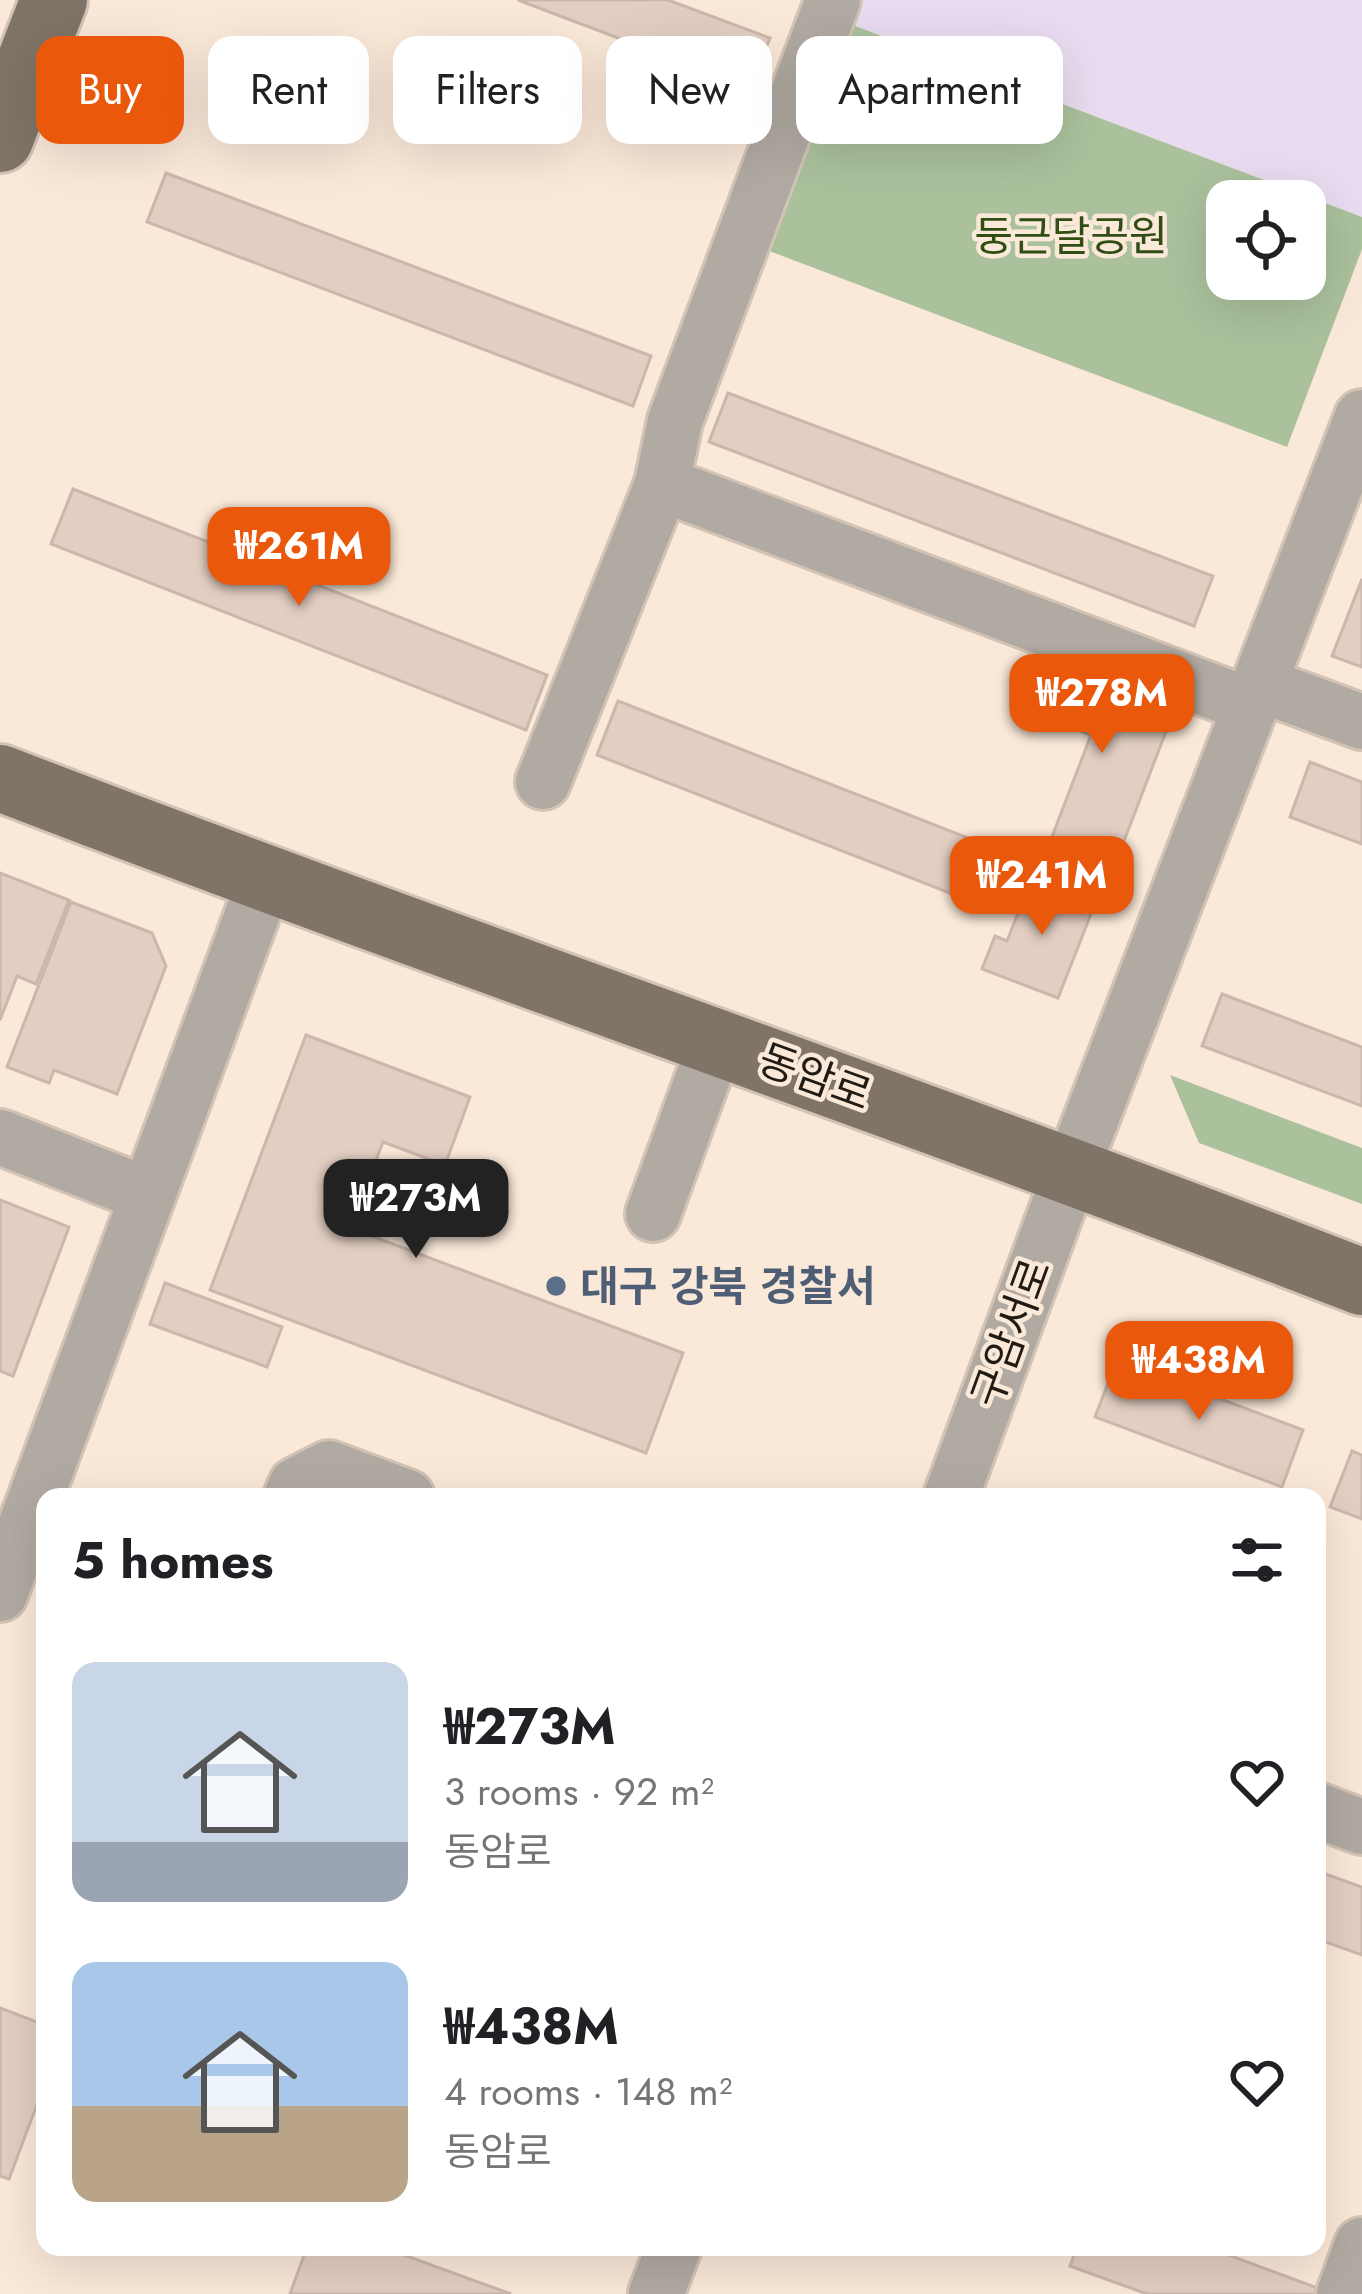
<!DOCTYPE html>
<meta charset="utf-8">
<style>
:root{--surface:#fff;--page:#f2f2f2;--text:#202124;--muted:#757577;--accent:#ea580c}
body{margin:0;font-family:Jost,"Noto Sans KR",sans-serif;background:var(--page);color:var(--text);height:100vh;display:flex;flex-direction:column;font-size:45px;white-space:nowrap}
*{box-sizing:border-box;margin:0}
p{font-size:39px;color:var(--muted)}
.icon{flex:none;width:66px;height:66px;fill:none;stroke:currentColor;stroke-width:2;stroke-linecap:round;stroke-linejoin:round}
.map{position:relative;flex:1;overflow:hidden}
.sheet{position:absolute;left:36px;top:1488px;width:1290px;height:768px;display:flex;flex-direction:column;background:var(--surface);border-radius:24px;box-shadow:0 12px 48px #0002}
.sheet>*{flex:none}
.banner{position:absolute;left:36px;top:36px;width:1290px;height:108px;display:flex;gap:24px}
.controls{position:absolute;left:1206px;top:180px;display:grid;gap:24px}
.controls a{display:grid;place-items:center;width:120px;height:120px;border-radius:24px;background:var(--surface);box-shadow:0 12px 48px #0002;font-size:60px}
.price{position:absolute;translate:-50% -102px;padding:0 27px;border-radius:24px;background:var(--accent);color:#fff;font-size:39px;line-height:78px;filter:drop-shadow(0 3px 6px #0008)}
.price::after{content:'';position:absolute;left:50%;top:72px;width:36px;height:27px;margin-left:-18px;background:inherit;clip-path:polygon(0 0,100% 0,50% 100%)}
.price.current{background:#222;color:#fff}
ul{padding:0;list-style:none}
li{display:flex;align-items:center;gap:36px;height:300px;padding:0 36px}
li span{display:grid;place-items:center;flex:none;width:336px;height:240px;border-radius:24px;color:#555}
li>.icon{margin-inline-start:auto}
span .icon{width:144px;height:144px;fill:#fffc;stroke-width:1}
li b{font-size:51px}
h2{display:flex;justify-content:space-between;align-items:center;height:144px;padding:0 36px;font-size:51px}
.chip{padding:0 42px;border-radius:24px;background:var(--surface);box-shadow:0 12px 48px #0002;font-size:42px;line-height:108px}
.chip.current{background:var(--accent);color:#fff}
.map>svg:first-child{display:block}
.education{fill:#e9dcf0}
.green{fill:#abc19c;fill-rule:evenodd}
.building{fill:#e3cec2;stroke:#ccb7ac;stroke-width:3}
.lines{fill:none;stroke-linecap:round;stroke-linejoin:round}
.minor-casing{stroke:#d3c3b5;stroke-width:60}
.major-casing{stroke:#d3c3b5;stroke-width:72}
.minor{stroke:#b1aaa3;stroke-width:54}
.major{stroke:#7f7467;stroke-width:66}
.service-dot{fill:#5c6f8a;stroke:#fae8d8;stroke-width:4.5}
.labels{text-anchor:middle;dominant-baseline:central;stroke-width:9;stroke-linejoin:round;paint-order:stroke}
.park-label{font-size:42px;fill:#304d14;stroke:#fae8d8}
.street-label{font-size:42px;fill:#211b15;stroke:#fae8d8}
.service-label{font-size:42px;font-weight:bold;fill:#4e5e75;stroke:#fae8d8;text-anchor:start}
</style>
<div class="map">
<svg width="1362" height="2294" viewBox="0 0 1362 2294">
<rect width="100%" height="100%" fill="#fae8d8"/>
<polygon class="education" points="850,0 1362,0 1362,217 842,21"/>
<g class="green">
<path d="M842,21L1362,217V249L1287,447L756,246ZM1227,201H1305V279H1227Z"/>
<polygon points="1170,1075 1362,1148 1362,1204 1199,1143"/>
</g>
<g class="building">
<polygon points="518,0 668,0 770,38 750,88"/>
<polygon points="166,173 651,356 633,406 147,222"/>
<polygon points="728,393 1213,576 1194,626 709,442"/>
<polygon points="73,489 547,675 526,730 51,544"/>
<polygon points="1362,579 1362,667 1332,656"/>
<polygon points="1048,660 1175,708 1114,867 1050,842 1091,735 1028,712"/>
<polygon points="618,701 999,850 978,904 597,755"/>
<polygon points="1310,762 1362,782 1362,844 1290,817"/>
<polygon points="0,873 69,900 36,984 17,976 0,1020"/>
<polygon points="1032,877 1096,901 1058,998 982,969 995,936 1007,941"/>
<polygon points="71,902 152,933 166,966 117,1094 54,1070 49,1083 7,1067"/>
<polygon points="1222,994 1362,1047 1362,1106 1202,1046"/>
<polygon points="306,1035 470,1097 445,1165 383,1142 350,1228 683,1353 646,1453 210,1290"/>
<polygon points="0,1200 69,1227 13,1376 0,1371"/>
<polygon points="165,1283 282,1327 267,1367 150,1324"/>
<polygon points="1117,1360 1303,1430 1282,1487 1095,1417"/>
<polygon points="1352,1451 1362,1455 1362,1519 1330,1507"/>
<polygon points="1317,1871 1362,1887 1362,1955 1317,1939"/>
<polygon points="0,2008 45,2025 45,2083 9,2179 0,2176"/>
<polygon points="307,2247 382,2247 511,2294 290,2294"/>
<polygon points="1077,2247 1207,2247 1320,2289 1318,2294 1147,2294 1070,2266"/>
</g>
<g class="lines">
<defs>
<g id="minor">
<polyline points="662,484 1251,706"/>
<polyline points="1259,684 1362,722"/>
<polyline points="543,782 662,484 675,421 833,0"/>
<polyline points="0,1137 148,1195"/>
<polyline points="653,1214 716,1042"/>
<polyline points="291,1497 296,1485 329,1468 407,1497"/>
<polyline points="951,1497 1072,1169 1362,417"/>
<polyline points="0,1594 265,880"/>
<polyline points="1317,1810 1362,1827"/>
<polyline points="656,2294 674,2247"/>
<polyline points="1344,2294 1362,2245"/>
</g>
<g id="major">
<polyline points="0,139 54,0"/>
<path d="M0,778C452,952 911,1107 1362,1282"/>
</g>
</defs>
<use href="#minor" class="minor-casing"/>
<use href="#major" class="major-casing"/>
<use href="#minor" class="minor"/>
<use href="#major" class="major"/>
</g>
<circle class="service-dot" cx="556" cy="1286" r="12"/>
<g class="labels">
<g class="park-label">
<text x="1071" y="236">둥근달공원</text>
</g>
<g class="street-label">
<text transform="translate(815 1077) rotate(20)">동암로</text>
<text transform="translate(1011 1333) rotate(-70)">구암서로</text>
</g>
<g class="service-label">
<text x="580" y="1286">대구 강북 경찰서</text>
</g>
</g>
</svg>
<div class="controls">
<a><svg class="icon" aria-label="locate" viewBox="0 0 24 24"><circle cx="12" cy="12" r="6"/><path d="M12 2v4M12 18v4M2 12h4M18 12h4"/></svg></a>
</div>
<b class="price" style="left:299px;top:609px">₩261M</b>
<b class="price" style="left:1102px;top:756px">₩278M</b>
<b class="price" style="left:1042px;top:938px">₩241M</b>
<b class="price current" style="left:416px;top:1261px">₩273M</b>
<b class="price" style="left:1199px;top:1423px">₩438M</b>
<div class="banner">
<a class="chip current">Buy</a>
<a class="chip">Rent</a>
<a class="chip">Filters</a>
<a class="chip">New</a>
<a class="chip">Apartment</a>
</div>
<section class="sheet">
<h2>5 homes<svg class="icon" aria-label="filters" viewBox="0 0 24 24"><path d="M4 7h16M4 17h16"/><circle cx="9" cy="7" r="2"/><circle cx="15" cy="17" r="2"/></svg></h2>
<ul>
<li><span style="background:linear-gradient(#c9d6e8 75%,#9aa5b1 0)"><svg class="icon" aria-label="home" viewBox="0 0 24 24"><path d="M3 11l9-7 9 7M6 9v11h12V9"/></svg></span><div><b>₩273M</b><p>3 rooms · 92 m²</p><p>동암로</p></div><svg class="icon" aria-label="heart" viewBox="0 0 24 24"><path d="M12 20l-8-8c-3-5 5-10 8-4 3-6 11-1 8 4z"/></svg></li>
<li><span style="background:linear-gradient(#a9c7e8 60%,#b9a48a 0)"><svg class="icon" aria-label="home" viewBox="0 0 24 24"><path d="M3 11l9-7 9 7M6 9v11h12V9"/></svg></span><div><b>₩438M</b><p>4 rooms · 148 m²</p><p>동암로</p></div><svg class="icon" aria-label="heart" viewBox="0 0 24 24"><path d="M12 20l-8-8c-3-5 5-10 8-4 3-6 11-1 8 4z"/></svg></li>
</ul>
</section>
</div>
